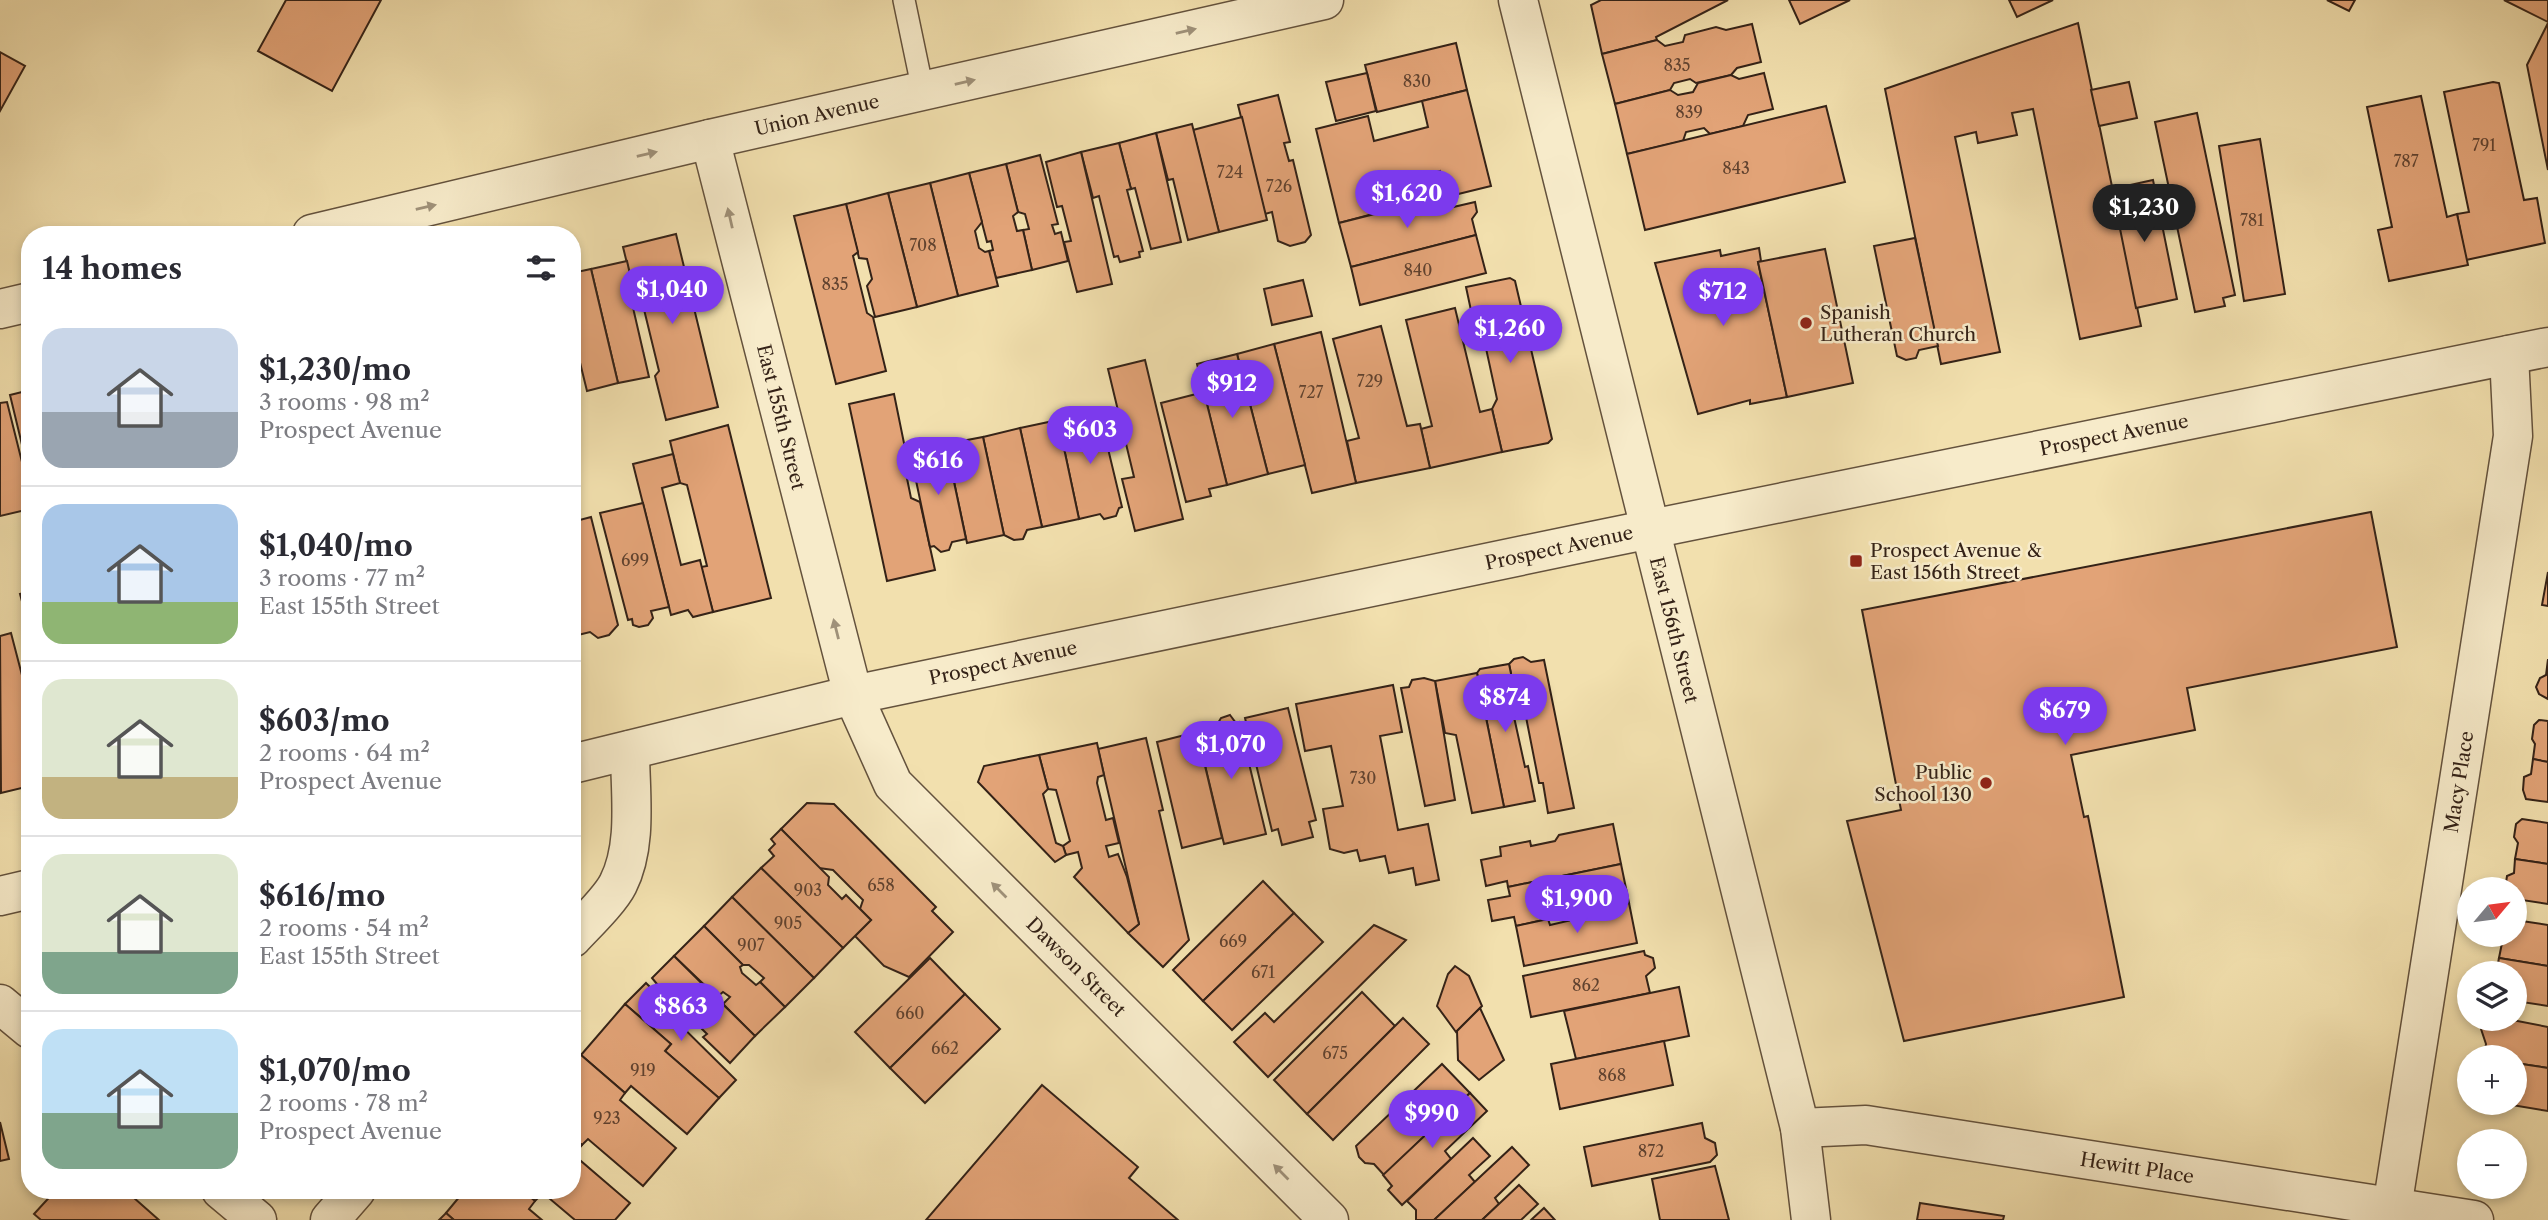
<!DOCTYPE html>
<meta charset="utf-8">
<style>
:root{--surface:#fff;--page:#f2f2f3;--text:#2b2b33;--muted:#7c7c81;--line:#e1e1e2;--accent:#7c3aed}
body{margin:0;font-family:"Libre Caslon Text",serif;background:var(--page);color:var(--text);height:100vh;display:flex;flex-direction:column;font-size:26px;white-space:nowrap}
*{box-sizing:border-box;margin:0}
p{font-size:23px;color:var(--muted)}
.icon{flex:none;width:38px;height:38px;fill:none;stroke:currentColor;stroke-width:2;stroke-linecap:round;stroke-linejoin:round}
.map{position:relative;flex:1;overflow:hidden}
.details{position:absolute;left:21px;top:226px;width:560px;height:973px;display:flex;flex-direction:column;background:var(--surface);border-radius:28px;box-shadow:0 4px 10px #0003}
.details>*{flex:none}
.needle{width:46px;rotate:61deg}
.controls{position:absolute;left:2457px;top:877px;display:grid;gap:14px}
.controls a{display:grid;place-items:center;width:70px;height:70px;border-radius:50%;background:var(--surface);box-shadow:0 4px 10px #0003;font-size:35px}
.price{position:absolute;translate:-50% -60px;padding:0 16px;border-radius:24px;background:var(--accent);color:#fff;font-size:23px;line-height:46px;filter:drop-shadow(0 2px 4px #0008)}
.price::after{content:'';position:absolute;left:50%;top:42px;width:21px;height:16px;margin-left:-10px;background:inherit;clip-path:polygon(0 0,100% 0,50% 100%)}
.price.current{background:#222;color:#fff}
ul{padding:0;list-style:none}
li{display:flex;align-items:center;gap:21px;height:175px;padding:0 21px}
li+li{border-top:2px solid var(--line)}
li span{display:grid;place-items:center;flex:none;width:196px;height:140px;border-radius:21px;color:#555}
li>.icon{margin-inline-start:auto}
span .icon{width:84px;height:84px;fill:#fffc;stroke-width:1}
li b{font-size:30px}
h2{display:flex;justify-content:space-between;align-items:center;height:84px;padding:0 21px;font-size:30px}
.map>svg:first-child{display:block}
.building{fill:#e2a377;stroke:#342217;stroke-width:2}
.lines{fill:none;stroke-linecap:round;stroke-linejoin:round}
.service-casing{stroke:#64523d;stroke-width:24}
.minor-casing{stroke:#64523d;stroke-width:41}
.tertiary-casing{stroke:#64523d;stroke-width:41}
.service{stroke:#f7ebca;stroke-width:21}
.minor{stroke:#f7ebca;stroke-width:38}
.tertiary{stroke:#f7ebca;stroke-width:38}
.oneway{fill:#9f9179}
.poi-dot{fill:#8f2418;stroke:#f7ebca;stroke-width:2.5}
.labels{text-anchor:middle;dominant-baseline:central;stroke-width:5;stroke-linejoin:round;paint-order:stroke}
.number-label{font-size:16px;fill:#60422f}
.street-label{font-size:19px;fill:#342217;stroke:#f7ebca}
.poi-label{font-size:19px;fill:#342217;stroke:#f7ebca;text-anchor:start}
</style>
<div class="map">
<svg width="2548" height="1220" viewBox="0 0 2548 1220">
<rect width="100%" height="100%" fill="#f2e0ae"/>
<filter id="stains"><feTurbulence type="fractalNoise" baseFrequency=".00286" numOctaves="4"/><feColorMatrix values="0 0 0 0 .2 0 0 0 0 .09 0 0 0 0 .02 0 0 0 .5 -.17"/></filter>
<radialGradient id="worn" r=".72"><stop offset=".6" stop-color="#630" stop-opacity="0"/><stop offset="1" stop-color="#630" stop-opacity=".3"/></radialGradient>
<g class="building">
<polygon points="286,0 381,0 332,91 258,51"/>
<polygon points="1601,0 1728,0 1656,37 1657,40 1602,54 1591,5"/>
<polygon points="1789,0 1850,0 1800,24"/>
<polygon points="2009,0 2053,0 2017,17"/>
<polygon points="2327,0 2355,0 2349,11"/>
<polygon points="2504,0 2548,0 2548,22"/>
<polygon points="2078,23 2141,326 2080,339 2033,109 2012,113 2017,135 1978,143 1976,132 1955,137 2000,352 1941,364 1885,89"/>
<polygon points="2548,23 2548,170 2527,65"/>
<polygon points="1752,24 1761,62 1737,68 1731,75 1696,83 1690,79 1674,83 1670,90 1615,104 1602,54 1657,40 1665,46 1683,42 1685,35 1716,27 1726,30"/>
<polygon points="1456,43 1467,90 1377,112 1365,65"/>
<polygon points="0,52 25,66 0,111"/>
<polygon points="1367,73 1376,111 1336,121 1326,82"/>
<polygon points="1764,73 1773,109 1748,115 1743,126 1710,134 1704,128 1686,132 1683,141 1627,154 1615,104 1670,90 1678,95 1693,92 1698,83 1731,75 1739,79"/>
<polygon points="2129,82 2137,118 2099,126 2091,90"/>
<polygon points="2493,82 2499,83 2524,200 2537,198 2545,243 2466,260 2457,214 2469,212 2444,92"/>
<polygon points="1467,90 1491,186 1446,197 1440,171 1386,184 1392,209 1339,223 1316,129 1368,116 1374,141 1428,127 1422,101"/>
<polygon points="1278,95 1290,142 1284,143 1289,161 1293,160 1311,235 1305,242 1290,246 1278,241 1272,212 1265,214 1238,105"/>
<polygon points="2421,96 2447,217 2457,214 2468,265 2389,281 2378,230 2392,227 2367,107"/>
<polygon points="1826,106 1845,182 1645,230 1627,154"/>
<polygon points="2197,113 2235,295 2223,298 2225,306 2195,312 2155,122"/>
<polygon points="1242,117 1267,220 1219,232 1193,130"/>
<polygon points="1192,124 1219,232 1188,240 1173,179 1168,180 1156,133"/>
<polygon points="1156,133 1181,242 1151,249 1135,188 1131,189 1119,143"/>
<polygon points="2260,139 2285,294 2244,301 2219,146"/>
<polygon points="1119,143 1131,189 1127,190 1143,251 1139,252 1140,257 1120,262 1118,256 1114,257 1099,196 1093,198 1081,152"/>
<polygon points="1081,152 1112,284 1077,292 1064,242 1071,241 1062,206 1057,207 1046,162"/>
<polygon points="1040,155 1058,224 1052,225 1055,234 1061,232 1068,261 1032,270 1023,230 1029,229 1025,214 1018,212 1006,164"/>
<polygon points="1006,164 1018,212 1013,216 1017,231 1023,230 1032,270 996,278 989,251 993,250 991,241 987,242 969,173"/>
<polygon points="969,173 982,222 975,231 979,248 985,252 989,251 998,286 958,296 930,183"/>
<polygon points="2153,180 2177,299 2136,308 2112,189"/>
<polygon points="930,183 958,296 917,307 888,193"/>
<polygon points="888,193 917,307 875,317 867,286 872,279 867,259 859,258 846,204"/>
<polygon points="1446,196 1449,208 1475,202 1477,212 1472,219 1476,235 1351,267 1339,223"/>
<polygon points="846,204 858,252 853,256 867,313 873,317 886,371 836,384 794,216"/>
<polygon points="676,234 718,407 666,420 655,376 659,371 640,293 634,292 623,247"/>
<polygon points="1476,235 1486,273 1360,305 1351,267"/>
<polygon points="1915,238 1938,346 1919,350 1916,358 1906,360 1897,356 1874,246"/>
<polygon points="1759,248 1761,261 1758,262 1787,397 1750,404 1750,400 1698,414 1655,263 1720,250 1721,256"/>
<polygon points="1825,249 1853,383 1787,397 1758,262"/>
<polygon points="627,261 637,305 633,306 634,312 649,377 618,383 591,269"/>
<polygon points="591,269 618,383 587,391 572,330 572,273"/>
<polygon points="1510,278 1515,281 1552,439 1548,443 1502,452 1492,409 1497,399 1484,339 1476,334 1466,287"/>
<polygon points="1303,280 1312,316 1272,325 1264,289"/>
<polygon points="1455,308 1480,412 1492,409 1502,452 1430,468 1421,429 1432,426 1406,320"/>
<polygon points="1381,326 1407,426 1420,424 1430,468 1356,483 1347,441 1359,438 1333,339"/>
<polygon points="1321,332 1356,483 1312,493 1274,344"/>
<polygon points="1274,344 1305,465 1268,474 1237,354"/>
<polygon points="1237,354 1268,474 1227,485 1197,364"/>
<polygon points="1145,360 1183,519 1135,531 1122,479 1134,477 1108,369"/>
<polygon points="30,390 30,478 10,395"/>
<polygon points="1204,392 1227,485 1209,489 1211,496 1186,502 1161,403"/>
<polygon points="894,394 905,448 902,454 911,498 920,502 935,570 887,581 849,404"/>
<polygon points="7,402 30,494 30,509 0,516 0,403"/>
<polygon points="1099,411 1122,507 1119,508 1116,516 1104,519 1100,514 1079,519 1058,420"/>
<polygon points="1058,420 1079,519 1042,527 1020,428"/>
<polygon points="728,425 771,598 713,612 701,567 707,566 687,485 680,483 670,441"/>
<polygon points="1020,428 1042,527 1027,530 1023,539 1014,540 1004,535 983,437"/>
<polygon points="983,437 1004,535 967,543 946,444"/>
<polygon points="946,444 966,539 952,542 949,550 941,552 934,546 930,547 910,452"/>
<polygon points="673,454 680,483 662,488 681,565 700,560 713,612 693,617 688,610 671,615 633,464"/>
<polygon points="643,503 669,607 651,611 653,618 648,625 639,627 633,625 632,619 628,620 600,513"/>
<polygon points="2371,512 2397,647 2187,688 2195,730 2071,755 2084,817 2088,816 2124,997 1904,1041 1847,821 1901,810 1862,610"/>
<polygon points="591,517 618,625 609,635 598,638 590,632 578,635 572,611 572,522"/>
<polygon points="2548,572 2548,606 2542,605"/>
<polygon points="30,591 30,632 20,594"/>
<polygon points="572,611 578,635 572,636"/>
<polygon points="11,633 30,706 30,786 1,793 0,636"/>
<polygon points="1523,657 1531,662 1544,660 1574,808 1548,813 1543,783 1539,783 1526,717 1522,712 1519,712 1509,664 1514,659"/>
<polygon points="2548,659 2548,699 2539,694 2536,687 2540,678 2546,675"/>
<polygon points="1509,664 1519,712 1514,717 1525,767 1528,766 1535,801 1504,807 1477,673 1480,669"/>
<polygon points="1477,673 1504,807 1472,813 1456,735 1445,733 1435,681"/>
<polygon points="1424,678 1435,681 1455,800 1425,806 1401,688 1409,687 1412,680"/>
<polygon points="1393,685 1402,732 1380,736 1398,830 1428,824 1439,880 1416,885 1413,868 1389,873 1385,856 1360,861 1357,850 1344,853 1330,849 1323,809 1343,806 1331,746 1305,751 1296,704"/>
<polygon points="1288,708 1316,820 1309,822 1313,837 1282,845 1278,829 1272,831 1245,718"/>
<polygon points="1230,715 1236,723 1239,722 1266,834 1224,844 1197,732 1215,728 1221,718"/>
<polygon points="2539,720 2548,721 2548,762 2533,759 2535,744 2532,739 2534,725"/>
<polygon points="1197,732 1222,838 1182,848 1157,742"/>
<polygon points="1146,738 1163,810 1159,811 1189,940 1163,967 1128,933 1139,924 1098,749"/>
<polygon points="1097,743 1104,775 1098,777 1097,783 1106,820 1113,818 1119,843 1106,846 1109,857 1118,854 1127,877 1139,924 1128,933 1074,877 1082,868 1078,852 1066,855 1063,846 1070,841 1056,790 1048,789 1039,755"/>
<polygon points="1039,755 1048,789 1043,794 1056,843 1063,846 1066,855 1055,862 978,782 984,766"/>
<polygon points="2533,759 2548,762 2548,802 2526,799 2523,790 2524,777 2531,774"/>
<polygon points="807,803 834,804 936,907 932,911 953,932 909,977 884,966 855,936 871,920 860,909 863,900 833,870 819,868 781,829"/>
<polygon points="2522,819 2548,823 2548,864 2515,859 2518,843 2514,837 2516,824"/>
<polygon points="1613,824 1621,864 1508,887 1507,881 1486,886 1481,860 1501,856 1500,847 1530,841 1531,846 1555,841 1559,835"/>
<polygon points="781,829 829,877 828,885 842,899 846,895 871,920 843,948 761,868 774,856 769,850 775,844 771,839"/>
<polygon points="2515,859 2548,864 2548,904 2515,899 2515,889 2505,889 2507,876 2514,873"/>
<polygon points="1621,864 1629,903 1575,914 1569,910 1547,915 1548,919 1516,926 1514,917 1492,921 1488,900 1510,896 1508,887"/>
<polygon points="761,868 843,948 814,978 732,897"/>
<polygon points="1263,881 1294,913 1203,1001 1173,970"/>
<polygon points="732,897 814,978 785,1007 760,982 764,978 749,965 743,965 704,926"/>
<polygon points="1629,903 1637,943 1524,966 1516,926 1548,919 1550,925 1572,920 1575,914"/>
<polygon points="1294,913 1323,942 1232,1030 1203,1001"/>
<polygon points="2515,920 2548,925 2548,966 2499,958 2502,943 2498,934 2515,934"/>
<polygon points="1374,925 1406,940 1268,1077 1234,1042 1265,1013 1274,1022"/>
<polygon points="704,926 743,965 740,967 742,973 756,985 760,982 785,1007 755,1036 723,1004 730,997 723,992 717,997 674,956"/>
<polygon points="1644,951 1645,955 1653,958 1655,968 1646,976 1650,993 1531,1017 1523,976"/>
<polygon points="674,956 755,1036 730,1063 703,1037 707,1034 695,1022 689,1023 652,978"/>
<polygon points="930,958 965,994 890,1068 855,1032"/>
<polygon points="2499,958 2548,966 2548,1006 2515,1001 2515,973 2496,973"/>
<polygon points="1455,966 1469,976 1482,1006 1456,1032 1437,1006 1448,974"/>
<polygon points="646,983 655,992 651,996 736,1080 719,1098 665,1051 671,1044 625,1004"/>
<polygon points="1679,987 1689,1036 1576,1059 1564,1011"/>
<polygon points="1362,992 1395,1026 1307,1114 1274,1080"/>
<polygon points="965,994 1000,1029 925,1103 890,1068"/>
<polygon points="625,1004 671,1044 665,1051 719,1098 687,1134 631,1086 625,1093 581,1055"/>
<polygon points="1480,1008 1504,1060 1479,1080 1458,1060 1457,1031"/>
<polygon points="1403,1018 1429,1044 1333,1140 1307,1114"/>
<polygon points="2488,1018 2502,1018 2548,1027 2548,1068 2515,1063 2515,1057 2484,1057 2486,1044 2481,1029"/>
<polygon points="1664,1041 1673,1085 1560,1109 1551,1064"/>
<polygon points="581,1055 625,1093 620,1100 676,1148 643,1186 588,1139 582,1145 572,1137 572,1065"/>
<polygon points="2515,1063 2548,1068 2548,1111 2494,1102 2515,1102"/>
<polygon points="1442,1064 1470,1093 1384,1175 1374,1164 1365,1163 1359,1157 1356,1146"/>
<polygon points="1042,1085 1138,1167 1129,1178 1178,1220 926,1220"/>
<polygon points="1470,1093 1487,1111 1445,1151 1451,1159 1402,1205 1388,1190 1392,1186 1383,1175"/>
<polygon points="0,1122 9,1159 0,1161"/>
<polygon points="1702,1123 1705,1138 1715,1143 1717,1155 1710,1162 1592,1186 1584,1147"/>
<polygon points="572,1137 582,1145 574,1155 630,1203 615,1220 575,1220 543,1193 535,1201 522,1190 572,1190"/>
<polygon points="1473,1138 1490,1156 1469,1175 1475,1182 1434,1220 1416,1220 1416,1210 1407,1201"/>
<polygon points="1512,1147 1529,1165 1495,1198 1499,1204 1482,1220 1434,1220"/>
<polygon points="1715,1166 1729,1220 1660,1220 1652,1179"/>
<polygon points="1519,1185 1538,1204 1521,1220 1482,1220"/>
<polygon points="56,1190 125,1190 159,1220 41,1220 34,1214"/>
<polygon points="465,1190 522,1190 535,1201 529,1209 542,1220 454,1220 446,1213"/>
<polygon points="1920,1203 2004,1216 2003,1220 1917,1220"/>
<polygon points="1544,1208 1555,1220 1531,1220"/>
<polygon points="446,1213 454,1220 439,1220"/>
</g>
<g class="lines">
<defs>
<polyline id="service" points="904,0 923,91"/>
<g id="minor">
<polyline points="1518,0 1800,1128 1811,1220"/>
<polyline points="710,139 853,695 893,784 1329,1220"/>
<polyline points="312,234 710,139 1324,0"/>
<polyline points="0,309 30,302"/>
<path d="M572,938C585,924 610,900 618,884C638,845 630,793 630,750"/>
<polyline points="0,1004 30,1029"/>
<polyline points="1800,1128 1866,1125 2474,1220"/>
<polyline points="221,1190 257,1220"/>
<polyline points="2392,1208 2513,436 2509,355"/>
<polyline points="330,1220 356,1190"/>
</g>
<g id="tertiary">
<polyline points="572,764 853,695 1592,541 2548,347"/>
<polyline points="0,896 30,889"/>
</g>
</defs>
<use href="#service" class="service-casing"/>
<use href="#minor" class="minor-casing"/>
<use href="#tertiary" class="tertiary-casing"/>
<use href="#service" class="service"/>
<use href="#minor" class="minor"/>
<use href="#tertiary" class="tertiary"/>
</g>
<defs><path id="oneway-solid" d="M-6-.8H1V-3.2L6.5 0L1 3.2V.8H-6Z" transform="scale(1.75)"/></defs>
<g class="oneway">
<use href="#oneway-solid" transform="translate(1186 31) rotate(-13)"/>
<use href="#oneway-solid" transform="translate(965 82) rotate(-13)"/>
<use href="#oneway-solid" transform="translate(647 154) rotate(-13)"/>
<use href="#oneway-solid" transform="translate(426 207) rotate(-13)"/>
<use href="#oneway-solid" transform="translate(730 218) rotate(-103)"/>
<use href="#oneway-solid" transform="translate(836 629) rotate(-104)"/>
<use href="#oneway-solid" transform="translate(999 890) rotate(-135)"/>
<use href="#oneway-solid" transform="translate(1281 1172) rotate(-135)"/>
</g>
<g class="poi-dot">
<circle cx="1806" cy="323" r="7"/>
<rect x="1849" y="554" width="14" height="14" rx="3.5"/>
<circle cx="1986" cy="783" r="7"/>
</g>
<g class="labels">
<g class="number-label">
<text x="1677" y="65">835</text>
<text x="1417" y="81">830</text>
<text x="1689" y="112">839</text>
<text x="2484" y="145">791</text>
<text x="2406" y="161">787</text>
<text x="1736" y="168">843</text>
<text x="1230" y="172">724</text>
<text x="1279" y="186">726</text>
<text x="2252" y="220">781</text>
<text x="923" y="245">708</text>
<text x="1418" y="270">840</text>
<text x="835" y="284">835</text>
<text x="1370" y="381">729</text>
<text x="1311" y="392">727</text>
<text x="635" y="560">699</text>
<text x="1363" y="778">730</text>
<text x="881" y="885">658</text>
<text x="808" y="890">903</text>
<text x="788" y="923">905</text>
<text x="1233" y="941">669</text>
<text x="751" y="945">907</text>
<text x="1263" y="972">671</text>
<text x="1586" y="985">862</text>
<text x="910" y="1013">660</text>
<text x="945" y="1048">662</text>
<text x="1335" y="1053">675</text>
<text x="643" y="1070">919</text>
<text x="1612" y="1075">868</text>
<text x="607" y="1118">923</text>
<text x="1651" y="1151">872</text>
</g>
<g class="street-label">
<text transform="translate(817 115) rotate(-13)">Union Avenue</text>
<text transform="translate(781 417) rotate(76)">East 155th Street</text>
<text transform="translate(2114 435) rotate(-11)">Prospect Avenue</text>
<text transform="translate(1559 548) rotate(-12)">Prospect Avenue</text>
<text transform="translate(1674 630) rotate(76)">East 156th Street</text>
<text transform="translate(1003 663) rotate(-12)">Prospect Avenue</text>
<text transform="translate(2459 782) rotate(-81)">Macy Place</text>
<text transform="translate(1076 967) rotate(45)">Dawson Street</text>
<text transform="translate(2137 1168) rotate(9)">Hewitt Place</text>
</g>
<g class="poi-label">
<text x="1820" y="312">Spanish<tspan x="1820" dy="22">Lutheran Church</tspan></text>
<text x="1870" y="550">Prospect Avenue &amp;<tspan x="1870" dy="22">East 156th Street</tspan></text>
<text x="1972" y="772" text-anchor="end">Public<tspan x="1972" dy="22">School 130</tspan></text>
</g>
</g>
<rect width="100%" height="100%" filter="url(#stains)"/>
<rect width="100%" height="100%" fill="url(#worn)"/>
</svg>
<div class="controls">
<a><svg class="needle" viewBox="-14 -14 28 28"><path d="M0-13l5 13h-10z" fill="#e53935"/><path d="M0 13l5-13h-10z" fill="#7c7c81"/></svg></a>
<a><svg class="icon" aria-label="layers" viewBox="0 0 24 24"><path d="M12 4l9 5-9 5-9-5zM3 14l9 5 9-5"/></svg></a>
<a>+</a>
<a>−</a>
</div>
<b class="price" style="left:1407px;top:230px">$1,620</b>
<b class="price current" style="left:2144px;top:244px">$1,230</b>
<b class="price" style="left:672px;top:326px">$1,040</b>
<b class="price" style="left:1723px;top:328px">$712</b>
<b class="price" style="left:1510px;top:365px">$1,260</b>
<b class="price" style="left:1232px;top:420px">$912</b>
<b class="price" style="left:1090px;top:466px">$603</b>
<b class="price" style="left:938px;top:497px">$616</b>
<b class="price" style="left:1505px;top:734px">$874</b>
<b class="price" style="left:2065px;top:747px">$679</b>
<b class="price" style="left:1231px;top:781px">$1,070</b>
<b class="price" style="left:1577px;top:935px">$1,900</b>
<b class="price" style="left:681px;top:1043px">$863</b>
<b class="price" style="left:1432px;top:1150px">$990</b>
<section class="details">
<h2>14 homes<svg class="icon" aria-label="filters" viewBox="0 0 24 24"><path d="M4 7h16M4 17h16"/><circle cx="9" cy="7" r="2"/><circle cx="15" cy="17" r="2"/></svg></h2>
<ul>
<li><span style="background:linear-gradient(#c9d6e8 60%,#9aa5b1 0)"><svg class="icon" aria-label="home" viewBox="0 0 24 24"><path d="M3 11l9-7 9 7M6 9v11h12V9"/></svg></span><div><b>$1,230/mo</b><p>3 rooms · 98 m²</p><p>Prospect Avenue</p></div></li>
<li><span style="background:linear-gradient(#a9c7e8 70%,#8fb573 0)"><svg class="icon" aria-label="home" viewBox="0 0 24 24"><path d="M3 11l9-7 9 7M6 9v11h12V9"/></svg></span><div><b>$1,040/mo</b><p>3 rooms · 77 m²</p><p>East 155th Street</p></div></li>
<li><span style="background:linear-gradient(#dfe7d0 70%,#c2b280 0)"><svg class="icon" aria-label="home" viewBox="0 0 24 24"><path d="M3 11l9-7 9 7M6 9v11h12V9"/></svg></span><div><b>$603/mo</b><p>2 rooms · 64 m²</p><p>Prospect Avenue</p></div></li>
<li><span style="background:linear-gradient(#dfe7d0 70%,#7fa58c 0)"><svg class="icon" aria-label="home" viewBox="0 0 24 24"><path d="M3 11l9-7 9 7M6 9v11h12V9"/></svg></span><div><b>$616/mo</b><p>2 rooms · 54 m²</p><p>East 155th Street</p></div></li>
<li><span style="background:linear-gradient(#bfe0f5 60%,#7fa58c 0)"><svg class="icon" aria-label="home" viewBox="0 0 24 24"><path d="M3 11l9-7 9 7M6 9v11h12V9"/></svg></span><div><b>$1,070/mo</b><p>2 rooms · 78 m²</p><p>Prospect Avenue</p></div></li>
</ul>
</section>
</div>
